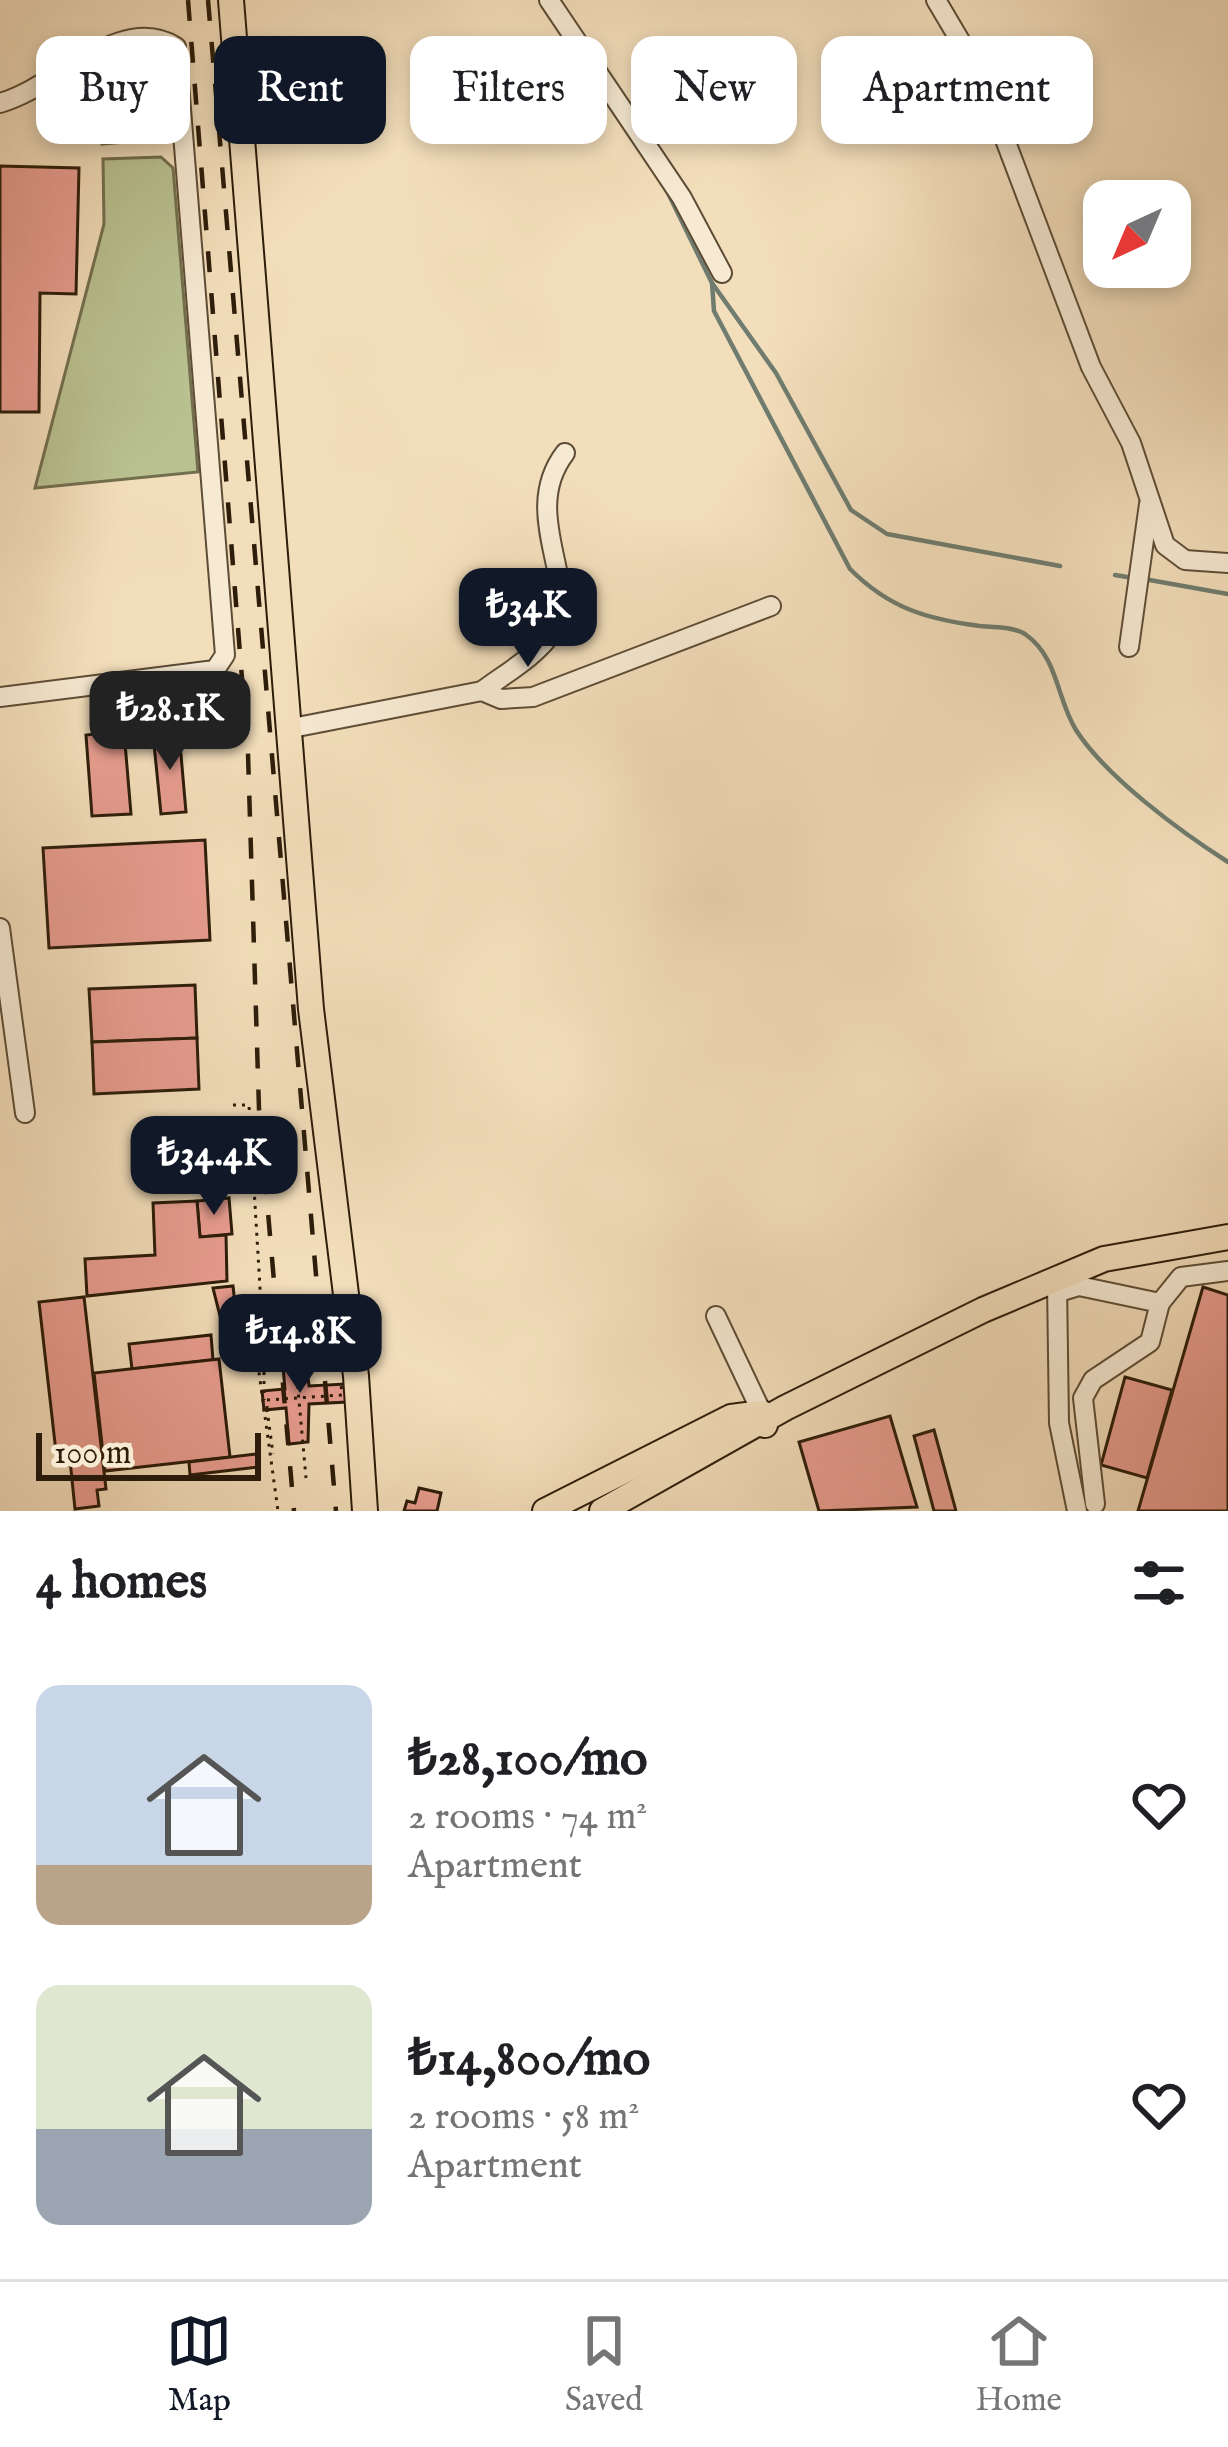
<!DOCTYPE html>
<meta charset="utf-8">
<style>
:root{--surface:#fff;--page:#f2f2f2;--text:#202124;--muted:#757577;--line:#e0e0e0;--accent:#111827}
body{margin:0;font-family:"IM FELL English",serif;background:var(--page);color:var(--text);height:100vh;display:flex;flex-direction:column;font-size:45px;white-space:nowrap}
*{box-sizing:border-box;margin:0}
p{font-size:39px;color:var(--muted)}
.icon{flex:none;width:66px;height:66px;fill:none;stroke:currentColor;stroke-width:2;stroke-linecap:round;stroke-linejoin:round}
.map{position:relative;height:1511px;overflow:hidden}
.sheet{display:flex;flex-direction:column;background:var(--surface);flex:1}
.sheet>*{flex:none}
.banner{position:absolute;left:36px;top:36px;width:1158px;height:108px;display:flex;gap:24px}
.needle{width:78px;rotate:224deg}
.buttons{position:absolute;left:1083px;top:180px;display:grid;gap:24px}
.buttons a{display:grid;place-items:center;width:108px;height:108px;border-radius:24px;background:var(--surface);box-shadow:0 6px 18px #0003;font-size:60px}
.scale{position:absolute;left:36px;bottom:30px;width:225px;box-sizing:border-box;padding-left:12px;border:6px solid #2d1d0a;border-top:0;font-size:33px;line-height:42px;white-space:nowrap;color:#2d1d0a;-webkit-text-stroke:9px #f7ead3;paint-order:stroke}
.price{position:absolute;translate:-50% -102px;padding:0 27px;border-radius:24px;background:var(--accent);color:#fff;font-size:39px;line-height:78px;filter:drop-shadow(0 3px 6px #0008)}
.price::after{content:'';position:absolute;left:50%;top:72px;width:36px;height:27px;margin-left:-18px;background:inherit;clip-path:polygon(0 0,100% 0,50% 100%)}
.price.active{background:#222;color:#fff}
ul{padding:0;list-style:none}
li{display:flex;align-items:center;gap:36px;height:300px;padding:0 36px}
li span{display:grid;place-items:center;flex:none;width:336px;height:240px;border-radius:24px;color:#555}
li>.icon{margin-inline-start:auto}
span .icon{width:144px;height:144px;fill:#fffc;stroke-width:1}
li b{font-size:51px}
h2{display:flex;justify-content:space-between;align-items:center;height:144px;padding:0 36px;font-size:51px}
.tag{padding:0 42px;border-radius:24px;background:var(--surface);box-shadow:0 6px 18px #0003;font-size:42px;line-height:108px}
.tag.active{background:var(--accent);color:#fff}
.dock{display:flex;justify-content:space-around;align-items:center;height:168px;border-top:3px solid var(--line);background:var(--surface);font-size:33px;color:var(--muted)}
.dock a{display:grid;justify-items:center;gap:6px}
.dock .active{color:var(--accent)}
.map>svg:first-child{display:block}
.green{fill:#b9c191;stroke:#736f4e;stroke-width:3}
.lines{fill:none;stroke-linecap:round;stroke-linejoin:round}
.stream{stroke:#6f7c6f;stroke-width:4.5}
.building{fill:#e89d90;stroke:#2d1d0a;stroke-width:3}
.minor-casing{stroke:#5e4d36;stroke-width:22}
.major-casing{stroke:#2d1d0a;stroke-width:28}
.path{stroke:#2d1d0a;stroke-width:3;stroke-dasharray:3 6;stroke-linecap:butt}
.minor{stroke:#f7ead3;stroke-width:18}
.major{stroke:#f3debb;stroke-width:24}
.rail{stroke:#2d1d0a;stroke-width:4.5;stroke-dasharray:21 21;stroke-linecap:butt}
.path-bridge{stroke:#2d1d0a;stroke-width:3;stroke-dasharray:3 6;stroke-linecap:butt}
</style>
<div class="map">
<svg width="1228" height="1511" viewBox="0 0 1228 1511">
<rect width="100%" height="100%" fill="#f3debb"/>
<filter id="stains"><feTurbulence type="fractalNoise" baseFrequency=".00167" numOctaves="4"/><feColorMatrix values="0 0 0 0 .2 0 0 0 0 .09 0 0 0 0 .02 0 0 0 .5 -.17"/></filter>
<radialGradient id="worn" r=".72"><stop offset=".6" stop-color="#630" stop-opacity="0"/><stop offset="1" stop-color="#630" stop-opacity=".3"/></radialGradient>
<g class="green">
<polygon points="151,49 164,58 168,128 157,139 102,144 101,72 112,56"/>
<polygon points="161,157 173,168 198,472 35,488 104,224 103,159"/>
</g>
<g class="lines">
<g class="stream">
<polyline points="667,191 712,283 776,373 851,510 887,534 1060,566"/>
<path d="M712,283L714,311L850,569C889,608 926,619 980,626C994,627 1014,627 1025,634C1059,658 1056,698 1076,730C1106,777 1181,832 1228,862"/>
<polyline points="1115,575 1133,578"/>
<polyline points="1144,579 1228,594"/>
</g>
</g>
<g class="building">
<polygon points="0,166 79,168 76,294 40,293 39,412 0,412"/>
<polygon points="124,731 131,814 92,816 86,735"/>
<polygon points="179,732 186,812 161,814 153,734"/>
<polygon points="205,840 210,940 49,948 43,848"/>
<polygon points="195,985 197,1038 92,1042 89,989"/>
<polygon points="197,1038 199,1089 94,1094 92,1042"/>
<polygon points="229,1198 232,1234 200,1237 197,1201"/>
<polygon points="197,1201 200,1237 226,1235 227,1281 87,1296 85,1259 155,1255 153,1203"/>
<polygon points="233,1286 237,1322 222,1324 213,1288"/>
<polygon points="1203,1287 1228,1295 1228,1511 1138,1511"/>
<polygon points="84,1297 106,1489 97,1490 99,1506 75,1509 70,1460 57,1461 39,1302"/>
<polygon points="211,1335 213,1360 132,1369 129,1344"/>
<polygon points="305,1349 309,1386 345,1384 347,1402 309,1404 308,1442 289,1444 286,1408 264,1410 262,1391 285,1389 283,1367 289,1351"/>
<polygon points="219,1359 230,1457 105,1471 94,1373"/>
<polygon points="1125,1377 1172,1390 1147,1478 1101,1465"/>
<polygon points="890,1416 917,1507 819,1511 799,1442"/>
<polygon points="934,1430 956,1511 934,1511 914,1436"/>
<polygon points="256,1454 258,1467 190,1475 189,1462"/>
<polygon points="419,1488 441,1493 437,1511 404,1511 407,1501 415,1503"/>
</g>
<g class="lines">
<defs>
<g id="minor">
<polyline points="549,0 682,198 722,273"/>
<polyline points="936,0 981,76 1091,367 1131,443 1165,545 1185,560 1228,563"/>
<path d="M0,103C57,87 121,12 176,47L225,655L215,670L0,697"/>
<polyline points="1129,647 1149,504"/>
<path d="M482,691C506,673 537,656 553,631C582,584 518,515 565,453"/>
<polyline points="287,729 482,691 501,699 533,697 771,606"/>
<polyline points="0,928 25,1113"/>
<polyline points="1057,1284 1059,1423 1077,1511"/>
<polyline points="1059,1292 1079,1286 1160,1303 1150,1342 1093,1380 1083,1398 1095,1504"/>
<polyline points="1160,1303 1181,1277 1228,1271"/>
<polyline points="716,1316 762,1413"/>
</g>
<g id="major">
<polyline points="231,0 311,1009 356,1376 365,1511"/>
<polyline points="545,1511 731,1417 762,1413 765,1425"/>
<polyline points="602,1511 785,1408 983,1310 1104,1259 1228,1237"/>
</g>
</defs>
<use href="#minor" class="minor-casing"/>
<use href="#major" class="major-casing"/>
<g class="path">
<polyline points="233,1105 249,1105 264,1354 257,1358 278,1511"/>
<polyline points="292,1323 306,1478"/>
<polyline points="264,1354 264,1400"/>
<polyline points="267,1409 273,1454"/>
</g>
<use href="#minor" class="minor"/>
<use href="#major" class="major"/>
<g class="rail">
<polyline points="188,0 248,754 259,1109 294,1511"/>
<polyline points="208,0 336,1511"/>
</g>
<polyline class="path-bridge" points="267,1409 267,1400 342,1395 341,1384"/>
</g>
<rect width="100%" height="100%" filter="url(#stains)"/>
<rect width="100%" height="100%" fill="url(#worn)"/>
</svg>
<div class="buttons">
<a><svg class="needle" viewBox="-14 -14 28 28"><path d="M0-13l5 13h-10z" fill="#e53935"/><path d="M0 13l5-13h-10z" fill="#757577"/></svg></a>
</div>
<div class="scale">100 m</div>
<b class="price" style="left:528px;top:670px">₺34K</b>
<b class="price active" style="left:170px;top:773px">₺28.1K</b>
<b class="price" style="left:214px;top:1218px">₺34.4K</b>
<b class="price" style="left:300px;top:1396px">₺14.8K</b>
<div class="banner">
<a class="tag">Buy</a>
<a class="tag active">Rent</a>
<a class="tag">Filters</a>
<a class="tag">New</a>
<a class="tag">Apartment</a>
</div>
</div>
<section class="sheet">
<h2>4 homes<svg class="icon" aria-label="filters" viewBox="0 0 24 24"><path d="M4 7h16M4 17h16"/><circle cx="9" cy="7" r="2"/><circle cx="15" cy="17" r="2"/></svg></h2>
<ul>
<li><span style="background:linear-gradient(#c9d6e8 75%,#b9a48a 0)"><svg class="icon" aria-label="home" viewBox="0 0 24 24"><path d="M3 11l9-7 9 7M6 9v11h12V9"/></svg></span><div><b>₺28,100/mo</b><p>2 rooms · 74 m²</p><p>Apartment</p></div><svg class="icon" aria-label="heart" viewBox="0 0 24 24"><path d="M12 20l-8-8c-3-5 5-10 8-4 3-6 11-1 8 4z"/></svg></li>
<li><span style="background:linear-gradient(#dfe7d0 60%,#9aa5b1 0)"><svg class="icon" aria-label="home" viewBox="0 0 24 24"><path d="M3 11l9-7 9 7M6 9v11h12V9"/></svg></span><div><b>₺14,800/mo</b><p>2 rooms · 58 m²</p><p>Apartment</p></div><svg class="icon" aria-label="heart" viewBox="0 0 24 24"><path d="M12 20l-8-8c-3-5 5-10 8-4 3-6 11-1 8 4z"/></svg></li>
</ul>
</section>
<nav class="dock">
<a class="active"><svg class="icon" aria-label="map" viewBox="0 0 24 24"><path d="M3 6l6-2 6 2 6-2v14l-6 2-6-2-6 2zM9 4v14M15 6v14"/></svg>Map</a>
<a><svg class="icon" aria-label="saved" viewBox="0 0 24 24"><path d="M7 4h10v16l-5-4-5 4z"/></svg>Saved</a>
<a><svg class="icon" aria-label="home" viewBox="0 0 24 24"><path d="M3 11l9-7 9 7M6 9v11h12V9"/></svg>Home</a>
</nav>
